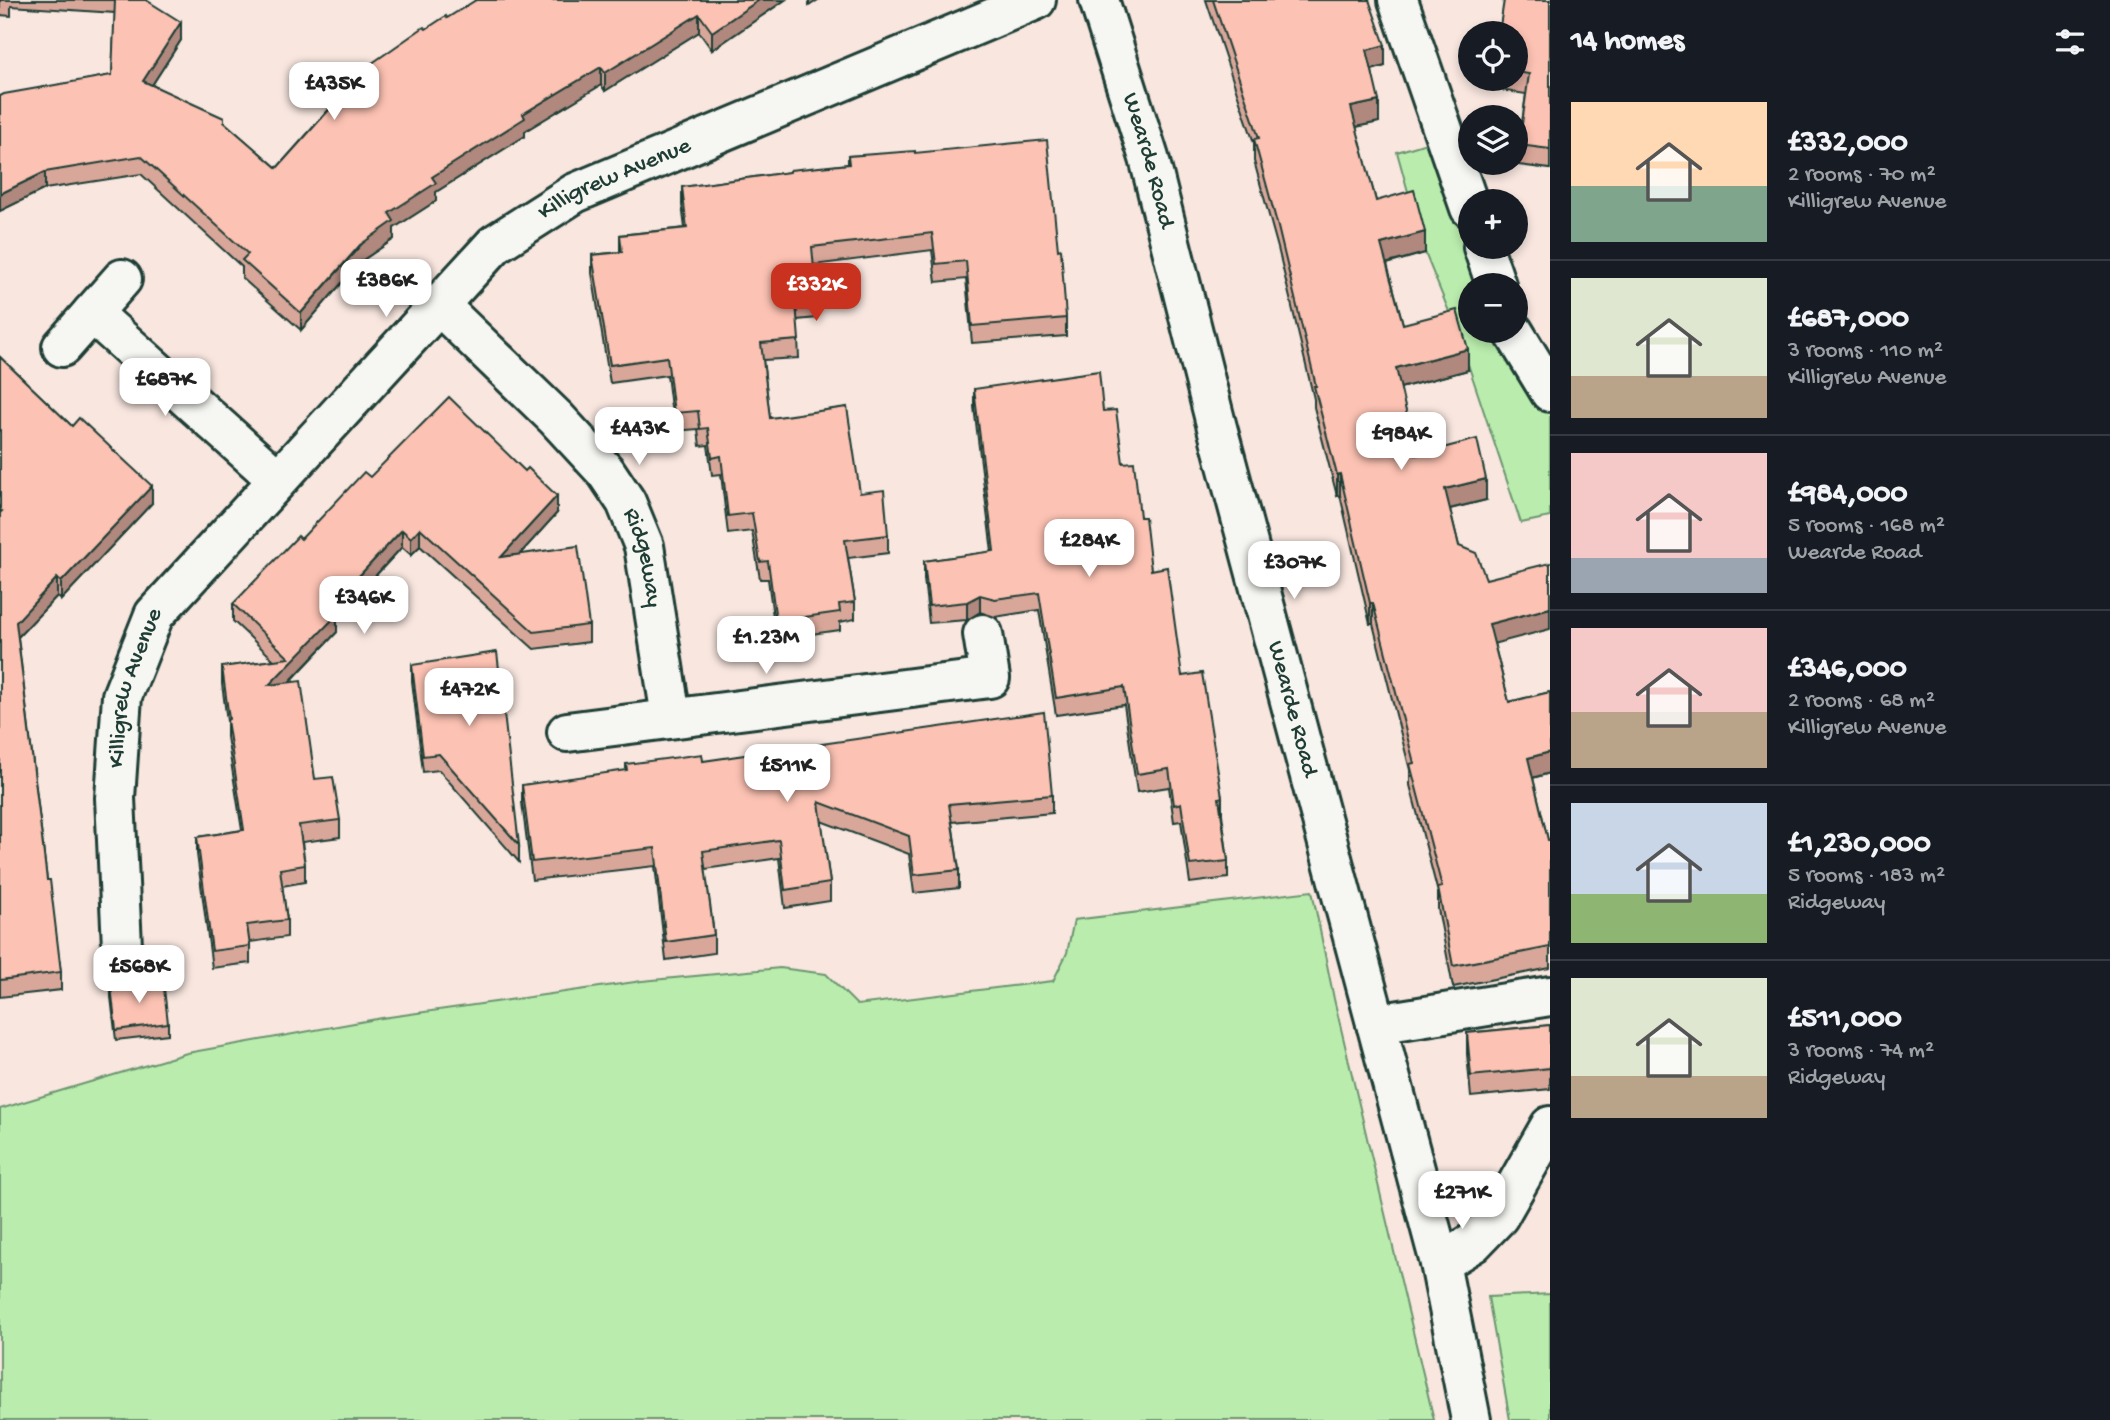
<!DOCTYPE html>
<meta charset="utf-8">
<style>
:root{--surface:#171b24;--page:#20242c;--text:#f1f3f6;--muted:#9ea1a6;--line:#363941;--accent:#c8321e}
body{margin:0;font-family:"Gochi Hand",sans-serif;background:var(--page);color:var(--text);height:100vh;display:flex;flex-direction:column;font-size:26px;white-space:nowrap}
*{box-sizing:border-box;margin:0}
p{font-size:23px;color:var(--muted)}
.icon{flex:none;width:38px;height:38px;fill:none;stroke:currentColor;stroke-width:2;stroke-linecap:round;stroke-linejoin:round}
.map{position:relative;flex:1;overflow:hidden}
.drawer{display:flex;flex-direction:column;background:var(--surface);width:560px}
.drawer>*{flex:none}
.fabs{position:absolute;left:1458px;top:21px;display:grid;gap:14px}
.fabs a{display:grid;place-items:center;width:70px;height:70px;border-radius:50%;background:var(--surface);box-shadow:0 4px 10px #0003;font-size:35px}
.price{position:absolute;translate:-50% -60px;padding:0 16px;border-radius:14px;background:#fff;color:#222;font-size:23px;line-height:46px;filter:drop-shadow(0 2px 4px #0008)}
.price::after{content:'';position:absolute;left:50%;top:42px;width:21px;height:16px;margin-left:-10px;background:inherit;clip-path:polygon(0 0,100% 0,50% 100%)}
.price.current{background:var(--accent);color:#fff}
ul{padding:0;list-style:none}
li{display:flex;align-items:center;gap:21px;height:175px;padding:0 21px}
li+li{border-top:2px solid var(--line)}
li span{display:grid;place-items:center;flex:none;width:196px;height:140px;border-radius:0px;color:#555}
li>.icon{margin-inline-start:auto}
span .icon{width:84px;height:84px;fill:#fffc;stroke-width:1}
li b{font-size:30px}
h2{display:flex;justify-content:space-between;align-items:center;height:84px;padding:0 21px;font-size:30px}
main{display:flex;flex:1;min-height:0}
.map>svg:first-child{display:block}
.green{fill:#baedad;stroke:#6c9570;stroke-width:2}
.lines{fill:none;stroke-linecap:round;stroke-linejoin:round}
.minor-casing{stroke:#1f3d34;stroke-width:44}
.minor{stroke:#f6f6f2;stroke-width:38}
.wall{fill:#d9a79a;stroke:#1f3d34;stroke-width:2}
.shaded-wall{fill:#b0887d;stroke:#1f3d34;stroke-width:2}
.building{fill:#fcc2b3;stroke:#1f3d34;stroke-width:2}
.labels{text-anchor:middle;dominant-baseline:central;stroke-width:5;stroke-linejoin:round;paint-order:stroke}
.street-label{font-size:24px;fill:#1f3d34;stroke:#f6f6f2}
</style>
<main>
<div class="map">
<svg width="1550" height="1420" viewBox="0 0 1550 1420">
<rect width="100%" height="100%" fill="#f8e6df"/>
<filter id="ink" filterUnits="userSpaceOnUse"><feTurbulence type="fractalNoise" baseFrequency=".0143" numOctaves="2"/><feDisplacementMap in="SourceGraphic" scale="14" xChannelSelector="R" yChannelSelector="G"/><feConvolveMatrix kernelMatrix="1 2 1 2 8 2 1 2 1" color-interpolation-filters="sRGB"/></filter>
<g filter="url(#ink)">
<g class="green">
<polygon points="1446,137 1470,208 1470,247 1496,285 1470,285 1470,331 1513,331 1550,392 1550,517 1521,523 1457,331 1425,253 1397,152"/>
<polygon points="1312,891 1334,999 1434,1420 0,1420 0,1109 187,1053 382,1018 642,981 780,968 826,974 857,1005 1053,981 1067,953 1074,920"/>
<polygon points="1550,1294 1550,1420 1510,1420 1488,1297"/>
</g>
<g class="lines">
<defs>
<g id="minor">
<path id="s1" d="M1099,0L1149,158L1215,420L1440,1263L1471,1420"/>
<polyline points="1398,0 1470,208"/>
<polyline points="1483,247 1496,285"/>
<path id="s2" d="M439,305L556,418L606,472L626,502L644,546L671,717"/>
<polyline points="92,313 277,479"/>
<polyline points="1513,331 1550,392"/>
<polyline points="62,347 122,279"/>
<polyline points="567,732 990,678 983,634"/>
<path id="s3" d="M122,946L115,798L122,696L154,615L495,244L575,193L1036,0"/>
<polyline points="1376,1024 1550,996"/>
<polyline points="1440,1263 1473,1243 1499,1216 1550,1126"/>
</g>
</defs>
<use href="#minor" class="minor-casing"/>
<use href="#minor" class="minor"/>
</g>
<g class="wall">
<polygon points="0,0 146,0 181,40 152,85 224,122 277,168 332,106 332,91 426,29 447,18 785,0 712,50 699,32 605,91 601,85 525,131 525,136 436,192 436,201 394,228 394,239 360,262 301,330 242,278 242,267 141,174 45,189 0,211 0,96 112,75 115,13 11,6 11,16 0,15"/>
<polygon points="1206,0 1369,0 1385,66 1372,70 1379,122 1356,127 1376,201 1425,253 1387,264 1403,324 1468,370 1400,388 1416,455 1486,500 1450,509 1459,546 1494,643 1509,702 1550,692 1550,773 1533,778 1548,840 1550,840 1550,968 1453,987 1438,909 1438,893 1410,785 1410,770 1373,624 1370,624 1340,495 1337,496 1314,407 1314,399 1278,248 1254,161 1254,143"/>
<polygon points="1550,0 1550,169 1519,165 1519,145 1526,94 1493,89 1493,79 1516,79 1516,33"/>
<polygon points="915,153 1058,250 1066,318 1066,336 972,343 966,279 936,282 932,250 813,265 817,301 817,318 797,320 799,358 763,360 770,418 860,493 888,535 888,553 848,558 855,602 855,619 840,622 840,630 776,639 768,579 760,579 752,531 728,534 721,474 712,475 708,445 700,446 698,429 674,431 667,375 610,383 592,273 592,255 620,252 620,235 685,228 682,205 682,187 848,164 848,156"/>
<polygon points="0,357 152,503 61,600 57,596 18,637 47,880 61,972 61,990 0,997"/>
<polygon points="974,389 1103,411 1123,463 1140,517 1151,570 1182,676 1222,797 1222,814 1228,861 1228,878 1190,883 1181,821 1174,822 1169,787 1137,792 1124,705 1056,715 1039,610 995,617 980,612 967,620 929,623 924,579 924,561 992,552 974,407"/>
<polygon points="370,477 557,513 519,555 589,625 589,642 534,649 420,546 411,555 402,547 337,617 337,632 289,683 315,779 340,820 340,837 302,842 305,865 305,882 282,886 287,920 287,937 250,942 250,963 212,968 197,854 197,837 242,830 227,737 227,721 222,684 222,667 274,660 233,621 233,604 301,539"/>
<polygon points="412,665 519,845 519,862 439,770 423,772 412,681"/>
<polygon points="703,761 1052,795 1052,813 952,822 959,870 959,888 914,893 909,854 821,821 830,883 830,901 785,908 779,858 705,869 714,935 714,953 666,960 655,866 532,880 522,803 522,785 626,771 626,764"/>
<polygon points="111,986 168,1023 168,1034 116,1040 111,997"/>
<polygon points="1550,1025 1550,1089 1471,1097 1467,1054 1467,1033"/>
</g>
<g class="shaded-wall">
<polygon points="759,0 785,0 712,50 712,32"/>
<polygon points="809,0 818,0 809,6"/>
<polygon points="699,14 699,32 605,91 605,73"/>
<polygon points="181,22 181,40 143,99 143,81"/>
<polygon points="1385,45 1385,66 1367,71 1367,50"/>
<polygon points="601,67 601,85 525,131 525,136 436,192 436,201 394,228 394,239 360,262 301,330 301,313 389,213 432,177 523,114"/>
<polygon points="1379,101 1379,122 1351,128 1351,107"/>
<polygon points="45,172 45,189 0,211 0,194"/>
<polygon points="1425,232 1425,253 1381,265 1381,244"/>
<polygon points="1468,349 1468,370 1396,389 1396,368"/>
<polygon points="1340,474 1340,495 1337,496 1337,475"/>
<polygon points="1486,479 1486,500 1445,510 1445,489"/>
<polygon points="152,486 152,503 61,600 61,582"/>
<polygon points="557,496 557,513 501,575 501,557"/>
<polygon points="420,528 420,546 411,555 411,538"/>
<polygon points="402,530 402,547 337,617 337,632 269,703 269,685 329,608"/>
<polygon points="57,578 57,596 16,639 16,622"/>
<polygon points="980,595 980,612 967,620 967,602"/>
<rect x="1370" y="603" width="3" height="21"/>
<polygon points="1550,608 1550,629 1489,645 1489,624"/>
<polygon points="1550,752 1550,773 1528,779 1528,758"/>
</g>
<g class="building">
<polygon points="115,0 146,0 181,22 143,81 224,118 224,122 277,168 338,100 332,91 424,27 426,29 446,16 447,18 476,0 759,0 712,32 699,14 605,73 601,67 523,114 525,118 432,177 436,183 389,213 394,221 360,245 301,313 242,260 248,254 141,156 45,172 0,194 0,96 4,94 112,75"/>
<polygon points="1213,0 1369,0 1385,45 1367,50 1379,101 1351,107 1376,201 1414,190 1425,232 1381,244 1403,324 1457,310 1468,349 1396,368 1416,455 1477,439 1486,479 1445,489 1459,546 1476,553 1486,579 1550,563 1550,608 1489,624 1509,702 1550,692 1550,752 1528,758 1548,840 1550,840 1550,947 1453,966 1438,888 1442,887 1410,764 1414,763 1373,603 1370,603 1340,474 1337,475 1314,386 1316,386 1278,227 1254,139 1259,138"/>
<polygon points="1504,0 1550,0 1550,149 1519,145 1529,74 1516,72 1516,33 1499,33"/>
<polygon points="1047,140 1058,250 1061,249 1066,318 972,326 966,261 936,264 932,233 812,247 817,301 796,303 799,340 761,343 770,418 847,407 860,493 884,490 888,535 845,540 855,602 839,604 840,612 776,621 768,561 760,562 752,513 728,516 721,456 712,458 708,428 700,429 698,411 674,413 667,357 610,365 592,255 622,252 620,235 687,228 682,187 790,172 790,170 849,164 848,156 915,151 915,153"/>
<polygon points="0,357 72,426 79,418 152,486 61,582 57,578 16,622 47,880 50,880 61,972 0,980 0,513 2,511 0,510"/>
<polygon points="1099,371 1103,411 1116,410 1123,463 1134,462 1140,517 1145,517 1151,570 1167,567 1182,676 1202,673 1222,797 1219,798 1228,861 1190,865 1181,803 1174,805 1169,769 1137,774 1124,687 1056,698 1039,593 995,599 980,595 967,602 929,606 924,561 994,551 974,389"/>
<polygon points="449,397 525,471 528,468 557,496 501,557 578,546 589,625 534,632 420,528 411,538 402,530 329,608 337,615 269,685 301,681 315,779 333,777 340,820 299,825 305,865 280,869 287,920 247,925 250,946 212,951 197,837 244,830 227,720 229,719 222,667 289,658 233,604 298,536 301,539 364,472 370,477"/>
<polygon points="497,652 519,845 439,754 423,756 412,665"/>
<polygon points="1044,712 1052,795 949,804 959,870 914,875 909,836 819,802 830,883 785,890 779,840 703,851 714,935 666,942 655,848 532,862 522,785 627,770 626,764 702,754 703,761"/>
<polygon points="163,980 168,1023 116,1030 111,986"/>
<polygon points="1550,1025 1550,1068 1471,1076 1467,1033"/>
</g>
</g>
<g class="labels">
<g class="street-label">
<text stroke="none"><textPath href="#s1" startOffset="168">Wearde Road</textPath></text>
<text stroke="none"><textPath href="#s3" startOffset="978">Killigrew Avenue</textPath></text>
<text stroke="none"><textPath href="#s2" startOffset="331">Ridgeway</textPath></text>
<text stroke="none"><textPath href="#s3" startOffset="261">Killigrew Avenue</textPath></text>
<text stroke="none"><textPath href="#s1" startOffset="735">Wearde Road</textPath></text>
</g>
</g>
</svg>
<div class="fabs">
<a><svg class="icon" aria-label="locate" viewBox="0 0 24 24"><circle cx="12" cy="12" r="6"/><path d="M12 2v4M12 18v4M2 12h4M18 12h4"/></svg></a>
<a><svg class="icon" aria-label="layers" viewBox="0 0 24 24"><path d="M12 4l9 5-9 5-9-5zM3 14l9 5 9-5"/></svg></a>
<a>+</a>
<a>−</a>
</div>
<b class="price" style="left:334px;top:122px">£435K</b>
<b class="price" style="left:386px;top:319px">£386K</b>
<b class="price current" style="left:816px;top:323px">£332K</b>
<b class="price" style="left:165px;top:418px">£687K</b>
<b class="price" style="left:639px;top:467px">£443K</b>
<b class="price" style="left:1401px;top:472px">£984K</b>
<b class="price" style="left:1089px;top:579px">£284K</b>
<b class="price" style="left:1294px;top:601px">£307K</b>
<b class="price" style="left:364px;top:636px">£346K</b>
<b class="price" style="left:766px;top:676px">£1.23M</b>
<b class="price" style="left:469px;top:728px">£472K</b>
<b class="price" style="left:787px;top:804px">£511K</b>
<b class="price" style="left:139px;top:1005px">£568K</b>
<b class="price" style="left:1462px;top:1231px">£271K</b>
</div>
<section class="drawer">
<h2>14 homes<svg class="icon" aria-label="filters" viewBox="0 0 24 24"><path d="M4 7h16M4 17h16"/><circle cx="9" cy="7" r="2"/><circle cx="15" cy="17" r="2"/></svg></h2>
<ul>
<li><span style="background:linear-gradient(#ffd9b3 60%,#7fa58c 0)"><svg class="icon" aria-label="home" viewBox="0 0 24 24"><path d="M3 11l9-7 9 7M6 9v11h12V9"/></svg></span><div><b>£332,000</b><p>2 rooms · 70 m²</p><p>Killigrew Avenue</p></div></li>
<li><span style="background:linear-gradient(#dfe7d0 70%,#b9a48a 0)"><svg class="icon" aria-label="home" viewBox="0 0 24 24"><path d="M3 11l9-7 9 7M6 9v11h12V9"/></svg></span><div><b>£687,000</b><p>3 rooms · 110 m²</p><p>Killigrew Avenue</p></div></li>
<li><span style="background:linear-gradient(#f6c9c9 75%,#9aa5b1 0)"><svg class="icon" aria-label="home" viewBox="0 0 24 24"><path d="M3 11l9-7 9 7M6 9v11h12V9"/></svg></span><div><b>£984,000</b><p>5 rooms · 168 m²</p><p>Wearde Road</p></div></li>
<li><span style="background:linear-gradient(#f6c9c9 60%,#b9a48a 0)"><svg class="icon" aria-label="home" viewBox="0 0 24 24"><path d="M3 11l9-7 9 7M6 9v11h12V9"/></svg></span><div><b>£346,000</b><p>2 rooms · 68 m²</p><p>Killigrew Avenue</p></div></li>
<li><span style="background:linear-gradient(#c9d6e8 65%,#8fb573 0)"><svg class="icon" aria-label="home" viewBox="0 0 24 24"><path d="M3 11l9-7 9 7M6 9v11h12V9"/></svg></span><div><b>£1,230,000</b><p>5 rooms · 183 m²</p><p>Ridgeway</p></div></li>
<li><span style="background:linear-gradient(#dfe7d0 70%,#b9a48a 0)"><svg class="icon" aria-label="home" viewBox="0 0 24 24"><path d="M3 11l9-7 9 7M6 9v11h12V9"/></svg></span><div><b>£511,000</b><p>3 rooms · 74 m²</p><p>Ridgeway</p></div></li>
</ul>
</section>
</main>
